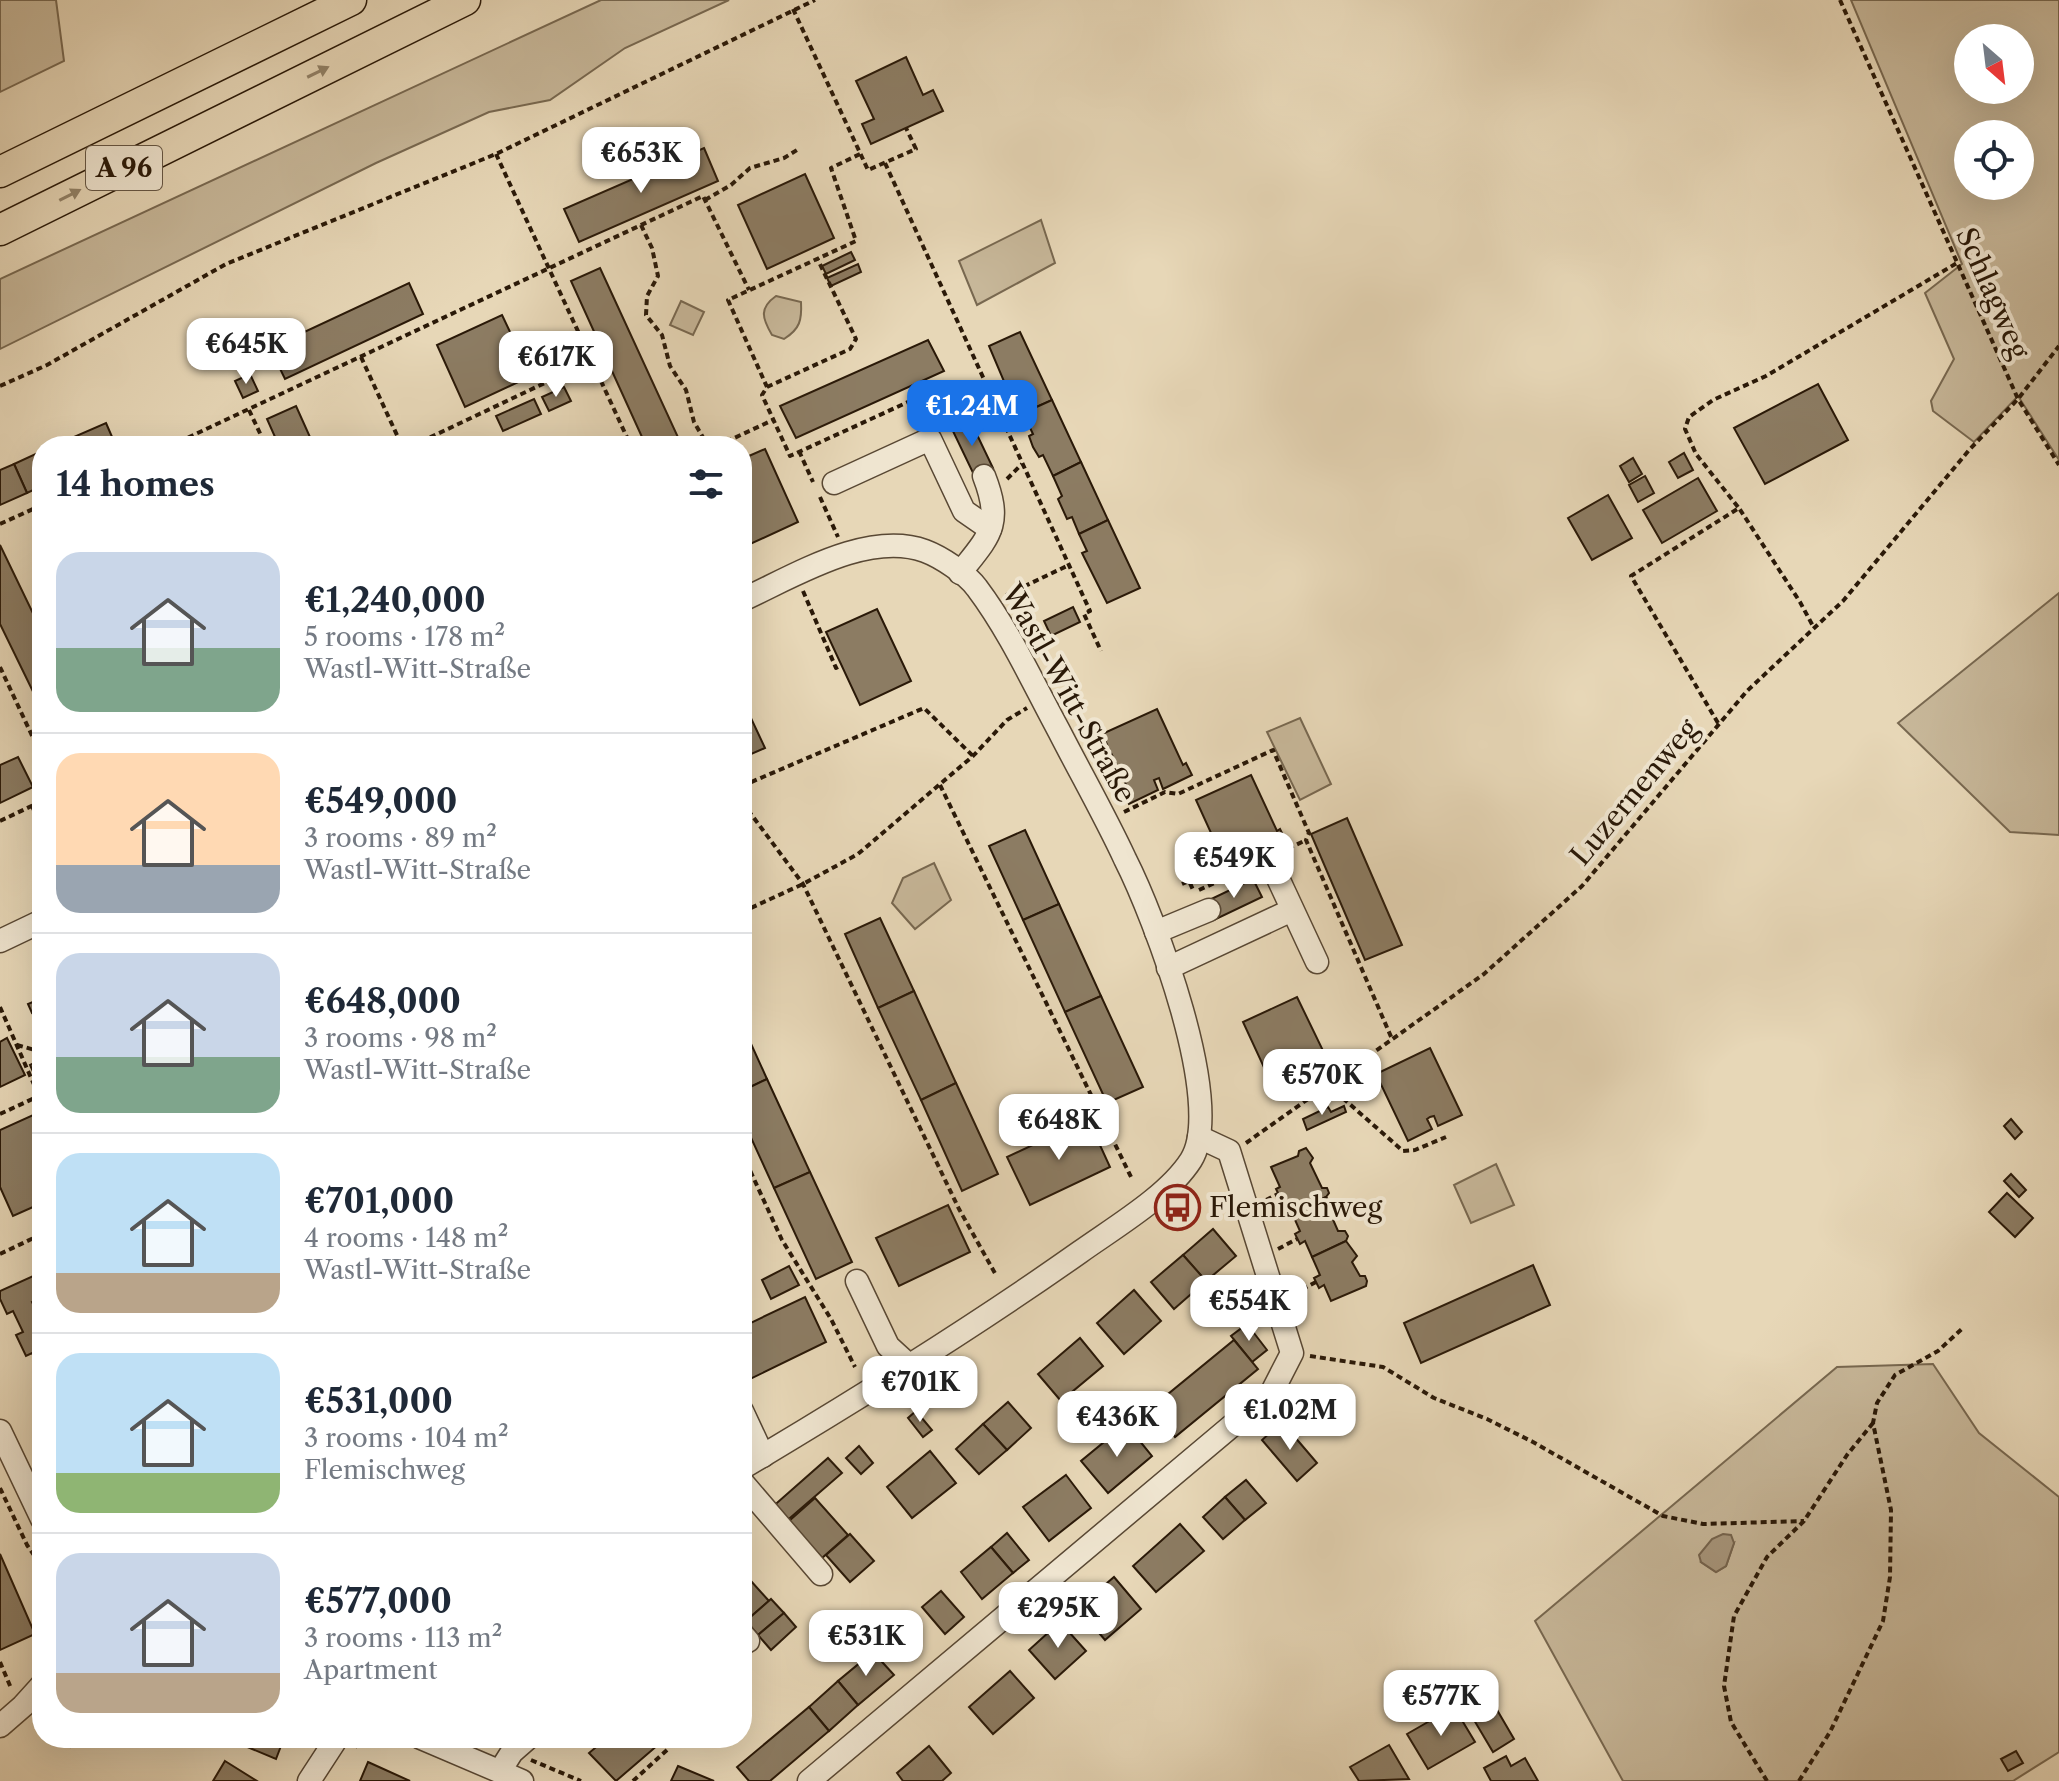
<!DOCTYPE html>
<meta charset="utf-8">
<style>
:root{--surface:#fff;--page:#f2f2f3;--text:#1f2937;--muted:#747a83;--line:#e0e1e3;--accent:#1a73e8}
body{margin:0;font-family:"Libre Caslon Text",serif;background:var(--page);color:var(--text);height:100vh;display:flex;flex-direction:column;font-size:30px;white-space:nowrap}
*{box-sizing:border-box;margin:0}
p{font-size:26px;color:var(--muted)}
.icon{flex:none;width:44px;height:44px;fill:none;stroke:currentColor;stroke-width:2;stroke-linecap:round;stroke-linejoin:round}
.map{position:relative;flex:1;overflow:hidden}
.sheet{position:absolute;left:32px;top:436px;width:720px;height:1312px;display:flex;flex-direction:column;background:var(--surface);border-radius:32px;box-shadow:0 8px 32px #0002}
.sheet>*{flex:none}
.needle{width:52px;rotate:152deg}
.tools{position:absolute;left:1954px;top:24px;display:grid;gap:16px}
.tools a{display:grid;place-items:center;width:80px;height:80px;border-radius:50%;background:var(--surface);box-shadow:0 8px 32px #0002;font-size:40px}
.price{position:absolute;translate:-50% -68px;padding:0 18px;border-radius:16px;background:#fff;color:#222;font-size:26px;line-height:52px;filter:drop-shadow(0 2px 4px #0008)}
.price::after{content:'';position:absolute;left:50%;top:48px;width:24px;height:18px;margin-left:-12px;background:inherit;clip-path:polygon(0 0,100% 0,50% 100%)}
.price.current{background:var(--accent);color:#fff}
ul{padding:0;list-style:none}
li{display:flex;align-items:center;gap:24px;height:200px;padding:0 24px}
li+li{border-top:2px solid var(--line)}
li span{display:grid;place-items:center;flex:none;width:224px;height:160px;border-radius:24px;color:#555}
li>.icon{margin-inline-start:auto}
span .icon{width:96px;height:96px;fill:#fffc;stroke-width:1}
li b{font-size:34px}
h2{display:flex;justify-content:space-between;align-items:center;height:96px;padding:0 24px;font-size:34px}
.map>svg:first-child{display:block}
.green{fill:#c7b799;stroke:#786850;stroke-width:2;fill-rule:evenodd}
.water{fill:#a7967c;stroke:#75644e;stroke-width:2}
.building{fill:#8c7c63;stroke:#2a1908;stroke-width:2}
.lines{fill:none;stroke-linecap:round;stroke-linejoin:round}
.minor-casing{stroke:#594834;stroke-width:25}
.highway-casing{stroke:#2a1908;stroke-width:33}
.path{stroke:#2a1908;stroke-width:4;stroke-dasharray:6 4;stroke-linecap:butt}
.minor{stroke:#efe5d0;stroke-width:22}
.highway{stroke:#e7d7b7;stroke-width:30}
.oneway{fill:#928268}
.labels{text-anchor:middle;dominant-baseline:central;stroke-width:8;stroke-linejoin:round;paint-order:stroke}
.shield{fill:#efe5d0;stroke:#655644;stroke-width:2}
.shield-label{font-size:26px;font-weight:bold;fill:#2a1908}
.street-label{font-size:28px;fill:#2a1908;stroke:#efe5d0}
.poi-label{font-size:28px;fill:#2a1908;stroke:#efe5d0;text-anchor:start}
</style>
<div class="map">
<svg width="2059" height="1781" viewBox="0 0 2059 1781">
<rect width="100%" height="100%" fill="#e7d7b7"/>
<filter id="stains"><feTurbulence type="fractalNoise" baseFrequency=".0025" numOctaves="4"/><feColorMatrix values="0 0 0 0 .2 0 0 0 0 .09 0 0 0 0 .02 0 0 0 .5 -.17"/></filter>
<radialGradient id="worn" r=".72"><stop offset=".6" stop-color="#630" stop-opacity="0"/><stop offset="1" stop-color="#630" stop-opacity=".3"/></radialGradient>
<g class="green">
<polygon points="0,0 56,0 64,61 0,92"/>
<polygon points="601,0 729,0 625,48 550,100 489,112 376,163 0,349 0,279"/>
<path d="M1851,0H2059V460L2018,396L1974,442L1933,411L1931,401L1954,359L1925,293L1962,264ZM1968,38H2020V90H1968ZM1968,134H2020V186H1968Z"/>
<polygon points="1041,220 1055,263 977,305 959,261"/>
<path d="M776,296L801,302C802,320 800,329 784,339L772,335C762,318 759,308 776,296Z"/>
<polygon points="681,301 704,312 693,335 670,325"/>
<polygon points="2059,593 2059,835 2010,832 1898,723"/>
<polygon points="1300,718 1331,784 1300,800 1267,732"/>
<polygon points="934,863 951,900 915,929 892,903 903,878"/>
<polygon points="1496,1164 1514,1205 1471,1223 1454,1185"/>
<path d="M1933,1364L1979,1433L2059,1497V1752L2013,1781H1623L1535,1621L1837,1367ZM1734,1543L1726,1566L1716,1572L1701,1562Z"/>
</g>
<polygon class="water" points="1723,1534 1731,1535 1734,1543 1726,1566 1716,1572 1701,1562 1699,1555 1712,1539"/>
<g class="building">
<polygon points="906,57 923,95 933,90 943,111 871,144 862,124 874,119 856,81"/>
<polygon points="704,148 718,181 579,242 564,209"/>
<polygon points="805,174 834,238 767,269 738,205"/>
<polygon points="851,252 855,260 826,274 822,266"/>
<polygon points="858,264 861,272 831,286 827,278"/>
<polygon points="600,268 682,446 646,446 642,437 571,281"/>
<polygon points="409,283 423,314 285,379 270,348"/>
<polygon points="502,315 531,376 465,407 437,345"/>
<polygon points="1020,332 1052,400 1023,413 1015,396 1011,398 989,346"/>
<polygon points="928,340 944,371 796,438 780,406"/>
<polygon points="250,374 258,391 243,398 235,381"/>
<polygon points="1818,384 1848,440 1765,484 1734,428"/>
<polygon points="564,387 571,401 549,411 542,397"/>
<polygon points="534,399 541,414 503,431 496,416"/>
<polygon points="1052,400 1081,462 1053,476 1043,455 1039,457 1033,447 1029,436 1033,434 1023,413"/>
<polygon points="961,402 969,418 952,426 944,410"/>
<polygon points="296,406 314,446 279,446 267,419"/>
<polygon points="969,418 993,468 975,477 951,427"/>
<polygon points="106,423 116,446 61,446 60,443"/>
<polygon points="765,449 798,522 748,545 742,533 742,459"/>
<polygon points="42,451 42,486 27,493 14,464"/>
<polygon points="1684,453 1693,470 1678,478 1669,462"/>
<polygon points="1633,458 1642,474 1629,482 1620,466"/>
<polygon points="1081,462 1108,520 1079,534 1072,517 1067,519 1058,499 1062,496 1053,476"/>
<polygon points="14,464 27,493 0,505 0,470"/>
<polygon points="1645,476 1654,493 1638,502 1629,485"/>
<polygon points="1698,478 1717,511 1662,543 1643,510"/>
<polygon points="1608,495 1632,538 1592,560 1568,518"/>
<polygon points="1108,520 1140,588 1107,603 1082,553 1087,551 1079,534"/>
<polygon points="0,545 42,632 42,710 0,624"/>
<polygon points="1073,607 1080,622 1051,636 1044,621"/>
<polygon points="877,609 911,681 860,705 826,632"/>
<polygon points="742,699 765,748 742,758"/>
<polygon points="1157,709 1183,765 1186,763 1192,775 1163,789 1159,778 1154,780 1158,790 1129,804 1124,793 1129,791 1102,734"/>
<polygon points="18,757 33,787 0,803 0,765"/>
<polygon points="1251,775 1277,831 1280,829 1286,841 1257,854 1252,844 1250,845 1247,846 1252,856 1223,870 1218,859 1222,857 1196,800"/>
<polygon points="1347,818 1402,945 1365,960 1311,834"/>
<polygon points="1025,830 1059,904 1023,920 989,846"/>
<polygon points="1253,879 1262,897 1214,920 1205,902"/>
<polygon points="1059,904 1101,996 1065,1012 1023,920"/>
<polygon points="880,918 914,991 878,1008 845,934"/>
<polygon points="914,991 956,1083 921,1100 878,1008"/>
<polygon points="1101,996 1143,1087 1107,1103 1065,1012"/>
<polygon points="1297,997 1329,1063 1305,1075 1300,1064 1294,1067 1299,1077 1274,1089 1243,1022"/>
<polygon points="42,998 42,1010 32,1013 28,1004"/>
<polygon points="742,1024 767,1079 742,1091"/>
<polygon points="7,1038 25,1075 0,1087 0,1042"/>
<polygon points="1430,1048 1462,1115 1438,1126 1434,1116 1430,1117 1427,1119 1432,1129 1408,1141 1376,1074"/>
<polygon points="42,1059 42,1092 30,1065"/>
<polygon points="767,1079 810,1172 774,1188 742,1118 742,1091"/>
<polygon points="956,1083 998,1174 962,1191 921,1100"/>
<polygon points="1344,1106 1346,1112 1307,1130 1303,1119 1328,1107 1331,1112"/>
<polygon points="42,1111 42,1203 13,1216 0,1187 0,1130"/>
<polygon points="1088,1119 1110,1167 1030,1205 1007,1157"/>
<polygon points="2011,1119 2022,1132 2015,1139 2004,1126"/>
<polygon points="1306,1148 1313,1158 1310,1163 1322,1188 1327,1188 1329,1193 1326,1197 1292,1213 1285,1198 1281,1199 1276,1189 1280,1187 1271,1167 1298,1156 1299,1151"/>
<polygon points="810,1172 852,1262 816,1279 774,1188"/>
<polygon points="2011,1174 2026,1190 2019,1197 2004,1181"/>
<polygon points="2007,1193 2033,1218 2015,1237 1989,1212"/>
<polygon points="1326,1197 1335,1208 1331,1215 1338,1231 1345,1231 1348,1236 1346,1241 1312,1257 1305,1241 1300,1244 1295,1234 1300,1231 1292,1213"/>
<polygon points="948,1205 970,1252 899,1286 876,1238"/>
<polygon points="1213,1229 1236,1256 1206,1281 1183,1255"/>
<polygon points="1346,1241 1357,1256 1352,1262 1360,1276 1365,1276 1367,1281 1366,1286 1331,1301 1324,1285 1319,1288 1314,1278 1320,1275 1312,1257"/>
<polygon points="1183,1255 1206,1281 1174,1309 1151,1282"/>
<polygon points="1533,1265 1550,1305 1421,1363 1404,1323"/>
<polygon points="789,1266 799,1285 771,1299 762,1280"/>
<polygon points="42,1272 42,1298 32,1302 42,1322 42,1373 32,1353 26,1356 16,1335 23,1332 13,1311 7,1314 0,1299 0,1291"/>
<polygon points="1134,1290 1161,1321 1124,1354 1097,1323"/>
<polygon points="805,1297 826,1342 744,1382 742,1327"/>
<polygon points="1247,1324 1267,1350 1252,1362 1231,1336"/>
<polygon points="1080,1338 1103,1366 1061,1401 1038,1374"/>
<polygon points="1234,1340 1258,1369 1175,1437 1151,1408"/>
<polygon points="1008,1402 1031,1428 1007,1450 983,1424"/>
<polygon points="916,1411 932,1430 923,1437 908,1418"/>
<polygon points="1282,1422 1317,1463 1297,1481 1262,1440"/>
<polygon points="983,1424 1007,1450 979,1474 956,1449"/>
<polygon points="1126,1424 1152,1456 1108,1493 1081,1461"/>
<polygon points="859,1446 873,1463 861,1474 846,1458"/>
<polygon points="930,1451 956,1483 912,1518 887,1487"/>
<polygon points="828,1458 842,1473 783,1524 770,1509"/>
<polygon points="1066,1475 1091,1508 1049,1541 1023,1507"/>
<polygon points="1246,1480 1266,1503 1245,1520 1225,1497"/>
<polygon points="1225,1497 1245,1520 1223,1539 1203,1517"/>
<polygon points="815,1498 848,1535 822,1558 789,1521"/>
<polygon points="1180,1524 1204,1551 1156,1592 1133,1566"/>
<polygon points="1007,1533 1029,1560 1013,1573 991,1547"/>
<polygon points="850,1534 874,1561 850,1582 826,1555"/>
<polygon points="991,1547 1013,1573 982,1599 961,1572"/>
<polygon points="0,1554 35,1634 0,1650"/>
<polygon points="742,1571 769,1601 742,1624"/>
<polygon points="1114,1577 1141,1609 1105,1640 1078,1608"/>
<polygon points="941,1591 964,1617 945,1634 922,1607"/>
<polygon points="771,1599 784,1613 758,1635 746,1621"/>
<polygon points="784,1613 796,1627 771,1650 758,1635"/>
<polygon points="1060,1622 1086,1651 1055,1679 1029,1650"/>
<polygon points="873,1652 894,1675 858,1705 838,1681"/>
<polygon points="1010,1671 1034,1698 993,1734 969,1707"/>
<polygon points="838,1681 858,1705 829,1731 809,1707"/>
<polygon points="1493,1703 1514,1739 1493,1752 1471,1715"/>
<polygon points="809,1707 829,1731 770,1781 749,1781 737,1767"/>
<polygon points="1454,1707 1475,1742 1428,1769 1407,1734"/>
<polygon points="52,1738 77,1738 70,1747"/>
<polygon points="226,1738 284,1738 276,1759"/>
<polygon points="607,1738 666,1738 616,1781 589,1753"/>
<polygon points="1389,1745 1409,1779 1359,1781 1350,1767"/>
<polygon points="929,1746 951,1773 942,1781 903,1781 897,1773"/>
<polygon points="2016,1751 2023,1763 2008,1771 2001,1759"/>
<polygon points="1506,1756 1511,1766 1525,1758 1538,1781 1491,1781 1484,1768"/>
<polygon points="225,1761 257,1781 213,1781"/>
<polygon points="368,1762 410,1781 360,1781"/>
<polygon points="678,1766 714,1781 671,1781"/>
</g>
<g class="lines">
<defs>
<g id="minor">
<polyline points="834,483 930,439 964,511 990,529"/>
<path d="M960,573C990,535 1003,525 984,476"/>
<path d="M742,600C793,577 867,530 925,551C941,557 967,574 977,588C1010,632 1033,683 1059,731C1081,774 1105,816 1125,859C1154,916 1226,1104 1191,1160C1168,1196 1115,1227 1080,1252C971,1329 858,1399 742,1468"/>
<polyline points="1276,874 1317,962"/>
<polyline points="1156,932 1209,910"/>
<polyline points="0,941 42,921"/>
<polyline points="1168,968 1292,910"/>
<polyline points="857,1281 888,1346 911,1367"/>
<polyline points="742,1411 763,1456"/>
<polyline points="0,1431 42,1519"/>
<polyline points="742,1482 821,1574"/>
<polyline points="742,1634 748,1641"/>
<polyline points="0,1726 23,1706 42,1685"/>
<polyline points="421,1738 522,1781"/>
<polyline points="500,1771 512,1752 528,1738"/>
<polyline points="309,1781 337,1738"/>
<polyline points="809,1781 1272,1392 1292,1353 1229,1151 1199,1137"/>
</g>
<g id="highway">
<polyline points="0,172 351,0"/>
<polyline points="0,230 465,0"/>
</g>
</defs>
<use href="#minor" class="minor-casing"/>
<use href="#highway" class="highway-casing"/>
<g class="path">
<polyline points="1840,0 2018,399 2059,465"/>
<polyline points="793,9 868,170 916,149 906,128"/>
<polyline points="496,154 631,446"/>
<polyline points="860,154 831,168 856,241 728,300 767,387 762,395 790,456 930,392"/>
<polyline points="885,163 1090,611 1084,614 1101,651"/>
<polyline points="705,200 731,185 750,168 784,158 797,150"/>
<polyline points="641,225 652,248 658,276 647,296 646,315 662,335 670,366 686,390 694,422 708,446"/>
<polyline points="361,357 402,446"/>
<polyline points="0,386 47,365 226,264 496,154 815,0"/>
<polyline points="767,387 850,349 856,339 817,258"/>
<polyline points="249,410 266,446"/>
<polyline points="170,446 703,196 749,290"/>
<polyline points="412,446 591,361"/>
<polyline points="717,446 773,420"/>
<polyline points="799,451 813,482"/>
<polyline points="1007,479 1022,464"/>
<polyline points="820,497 838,537"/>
<polyline points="1738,507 1696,454 1685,429 1689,417 1713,400 1766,376 1957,263"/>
<polyline points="0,524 42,505"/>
<polyline points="803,591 836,668 842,665"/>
<polyline points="1006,595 1069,565"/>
<polyline points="0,667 42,757"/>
<polyline points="1718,723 1631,576 1739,508 1800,602 1814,628"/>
<polyline points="940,785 1132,1179"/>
<polyline points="742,786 924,708 973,756"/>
<polyline points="742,802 803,884 959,1209 996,1275"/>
<polyline points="32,806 42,828"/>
<polyline points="1124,812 1165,792 1178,794 1273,750 1309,833 1306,840 1392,1039"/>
<polyline points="0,821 42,801"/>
<polyline points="1279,853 1306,840"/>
<polyline points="1182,884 1189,881 1194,892"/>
<polyline points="1199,890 1260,862"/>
<polyline points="742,912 803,884 858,854 973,756 1007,720 1027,708"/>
<polyline points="0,1007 39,1096"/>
<polyline points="17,1045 42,1052"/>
<polyline points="1297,1066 1311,1096"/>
<polyline points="1328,1085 1403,1151 1415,1150 1446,1137"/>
<polyline points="0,1114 39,1096 42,1099"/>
<polyline points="1246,1143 1484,974 1582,886 1747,691 1843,601 1970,449 2018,399 2059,346"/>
<polyline points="742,1153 782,1240 831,1319 855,1367"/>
<polyline points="1266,1200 1278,1194"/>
<polyline points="1278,1249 1297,1239"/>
<polyline points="0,1254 42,1234"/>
<polyline points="1293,1294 1316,1282"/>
<polyline points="1310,1356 1383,1367 1434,1398 1487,1419 1533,1442 1663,1516 1703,1524 1804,1521"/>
<polyline points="0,1488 27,1545 42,1567"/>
<polyline points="0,1662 11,1688"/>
<polyline points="483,1738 494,1743"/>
<polyline points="355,1747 363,1740"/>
<polyline points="531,1760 581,1781"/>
<polyline points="633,1781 667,1750"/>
<polyline points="1767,1781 1731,1722 1724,1686 1734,1616 1767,1557 1804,1521 1847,1455 1873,1423"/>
<polyline points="1799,1781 1830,1732 1883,1621 1890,1577 1891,1510 1873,1423 1877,1403 1895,1375 1938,1351 1964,1327"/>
</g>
<use href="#minor" class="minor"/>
<use href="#highway" class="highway"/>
</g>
<defs><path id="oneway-solid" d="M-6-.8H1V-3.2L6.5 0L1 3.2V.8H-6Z" transform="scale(2)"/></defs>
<g class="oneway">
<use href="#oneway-solid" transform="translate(318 72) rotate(-26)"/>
<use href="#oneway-solid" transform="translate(70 195) rotate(-27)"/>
</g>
<defs>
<symbol id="bus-ring" viewBox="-11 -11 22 22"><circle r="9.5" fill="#efe5d0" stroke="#8f2418" stroke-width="1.5"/><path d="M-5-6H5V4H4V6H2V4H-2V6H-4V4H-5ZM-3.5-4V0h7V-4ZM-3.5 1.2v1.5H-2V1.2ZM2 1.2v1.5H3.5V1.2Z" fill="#8f2418"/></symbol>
</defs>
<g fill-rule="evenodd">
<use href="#bus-ring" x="1152" y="1182" width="51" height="51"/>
</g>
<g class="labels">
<rect class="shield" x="86" y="146" width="76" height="44" rx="6"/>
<g class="shield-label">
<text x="124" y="168">A 96</text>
</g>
<g class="street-label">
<text transform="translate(1993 293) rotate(66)">Schlagweg</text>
<text transform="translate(1069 693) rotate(61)">Wastl-Witt-Straße</text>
<text transform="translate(1634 792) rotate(-50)">Luzernenweg</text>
</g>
<g class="poi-label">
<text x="1209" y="1207">Flemischweg</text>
</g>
</g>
<rect width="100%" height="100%" filter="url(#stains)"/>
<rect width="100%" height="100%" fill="url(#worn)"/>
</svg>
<div class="tools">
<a><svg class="needle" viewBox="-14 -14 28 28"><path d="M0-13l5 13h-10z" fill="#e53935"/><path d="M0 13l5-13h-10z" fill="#747a83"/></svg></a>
<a><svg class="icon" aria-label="locate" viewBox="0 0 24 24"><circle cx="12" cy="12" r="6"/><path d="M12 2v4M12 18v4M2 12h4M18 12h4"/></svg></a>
</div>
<b class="price" style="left:641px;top:195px">€653K</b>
<b class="price" style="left:246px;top:386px">€645K</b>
<b class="price" style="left:556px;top:399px">€617K</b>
<b class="price current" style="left:972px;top:448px">€1.24M</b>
<b class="price" style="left:1234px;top:900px">€549K</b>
<b class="price" style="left:1322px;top:1117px">€570K</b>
<b class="price" style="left:1059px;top:1162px">€648K</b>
<b class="price" style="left:1249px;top:1343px">€554K</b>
<b class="price" style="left:920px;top:1424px">€701K</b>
<b class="price" style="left:1290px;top:1452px">€1.02M</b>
<b class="price" style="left:1117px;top:1459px">€436K</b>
<b class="price" style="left:1058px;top:1650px">€295K</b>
<b class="price" style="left:866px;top:1678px">€531K</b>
<b class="price" style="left:1441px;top:1738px">€577K</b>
<section class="sheet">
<h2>14 homes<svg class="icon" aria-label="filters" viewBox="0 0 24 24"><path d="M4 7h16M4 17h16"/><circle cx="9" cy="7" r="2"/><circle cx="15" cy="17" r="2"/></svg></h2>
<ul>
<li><span style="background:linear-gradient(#c9d6e8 60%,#7fa58c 0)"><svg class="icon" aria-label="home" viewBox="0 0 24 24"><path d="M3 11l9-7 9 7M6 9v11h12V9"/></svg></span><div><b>€1,240,000</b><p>5 rooms · 178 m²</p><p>Wastl-Witt-Straße</p></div></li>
<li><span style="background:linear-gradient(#ffd9b3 70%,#9aa5b1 0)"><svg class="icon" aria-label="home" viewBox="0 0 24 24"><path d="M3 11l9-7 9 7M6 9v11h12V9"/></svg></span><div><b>€549,000</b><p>3 rooms · 89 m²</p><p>Wastl-Witt-Straße</p></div></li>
<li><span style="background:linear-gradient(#c9d6e8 65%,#7fa58c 0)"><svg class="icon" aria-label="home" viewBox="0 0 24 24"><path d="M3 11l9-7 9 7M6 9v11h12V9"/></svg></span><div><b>€648,000</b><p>3 rooms · 98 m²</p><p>Wastl-Witt-Straße</p></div></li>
<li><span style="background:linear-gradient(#bfe0f5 75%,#b9a48a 0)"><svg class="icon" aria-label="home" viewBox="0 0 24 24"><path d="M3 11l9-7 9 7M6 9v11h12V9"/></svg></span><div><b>€701,000</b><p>4 rooms · 148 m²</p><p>Wastl-Witt-Straße</p></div></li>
<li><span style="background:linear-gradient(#bfe0f5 75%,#8fb573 0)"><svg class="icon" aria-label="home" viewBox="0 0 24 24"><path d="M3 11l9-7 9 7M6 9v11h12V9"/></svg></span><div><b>€531,000</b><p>3 rooms · 104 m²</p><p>Flemischweg</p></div></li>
<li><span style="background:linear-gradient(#c9d6e8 75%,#b9a48a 0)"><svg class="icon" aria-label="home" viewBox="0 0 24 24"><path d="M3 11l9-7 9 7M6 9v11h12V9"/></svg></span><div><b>€577,000</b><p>3 rooms · 113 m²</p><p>Apartment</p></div></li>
</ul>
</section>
</div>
